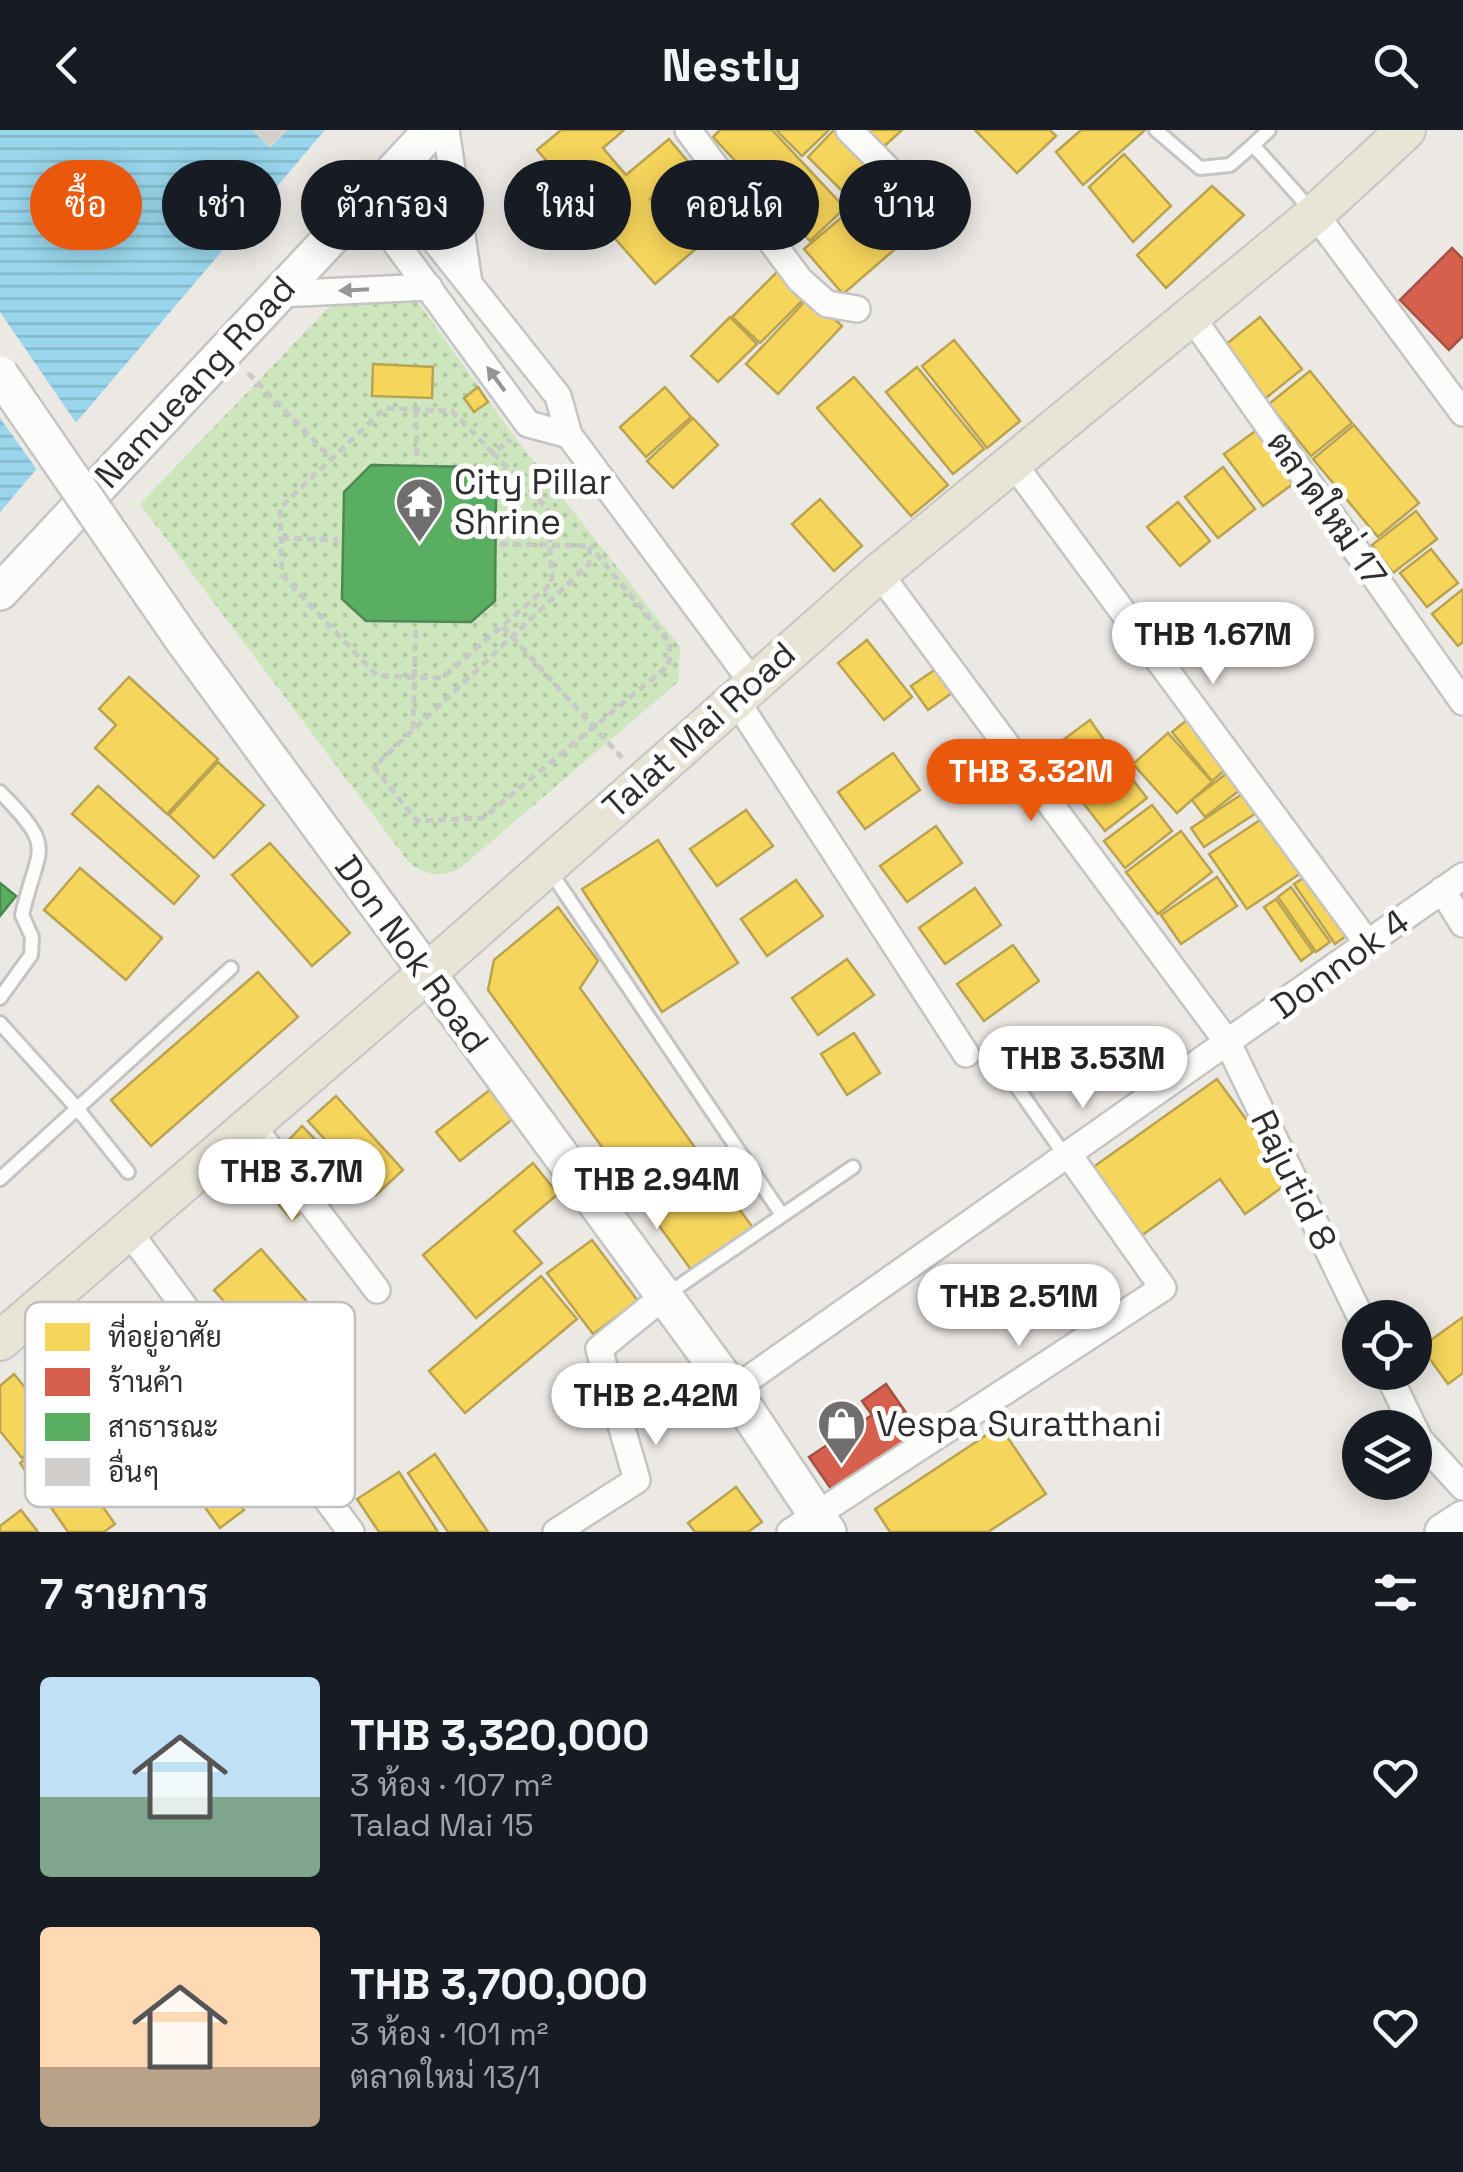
<!DOCTYPE html>
<html lang="th">
<meta charset="utf-8">
<style>
:root{--surface:#171b24;--page:#242831;--text:#f1f3f6;--muted:#9ea1a6;--accent:#ea580c}
body{margin:0;font-family:"Space Grotesk",Sarabun,sans-serif;background:var(--page);color:var(--text);height:100vh;display:flex;flex-direction:column;font-size:38px;white-space:nowrap}
*{box-sizing:border-box;margin:0}
p{font-size:32px;color:var(--muted)}
.icon{flex:none;width:55px;height:55px;fill:none;stroke:currentColor;stroke-width:2;stroke-linecap:round;stroke-linejoin:round}
.map{position:relative;height:1402px;overflow:hidden}
.sheet{display:flex;flex-direction:column;background:var(--surface);flex:1}
.sheet>*{flex:none}
.top-card{position:absolute;left:30px;top:30px;width:1405px;height:90px;display:flex;gap:20px}
.controls{position:absolute;left:1342px;top:1170px;display:grid;gap:20px}
.controls a{display:grid;place-items:center;width:90px;height:90px;border-radius:50%;background:var(--surface);box-shadow:0 5px 25px #0003;font-size:50px}
.price{position:absolute;translate:-50% -85px;padding:0 22px;border-radius:35px;background:#fff;color:#222;font-size:32px;line-height:65px;filter:drop-shadow(0 2px 5px #0008)}
.price::after{content:'';position:absolute;left:50%;top:60px;width:30px;height:22px;margin-left:-15px;background:inherit;clip-path:polygon(0 0,100% 0,50% 100%)}
.price.selected{background:var(--accent);color:#fff}
ul{padding:0;list-style:none}
li{display:flex;align-items:center;gap:30px;height:250px;padding:0 40px}
li span{display:grid;place-items:center;flex:none;width:280px;height:200px;border-radius:10px;color:#555}
li>.icon{margin-inline-start:auto}
span .icon{width:120px;height:120px;fill:#fffc;stroke-width:1}
li b{font-size:42px}
h2{display:flex;justify-content:space-between;align-items:center;height:120px;padding:0 40px;font-size:42px}
.pill{padding:0 35px;border-radius:45px;background:var(--surface);box-shadow:0 5px 25px #0003;font-size:35px;line-height:90px}
.pill.selected{background:var(--accent);color:#fff}
header{display:flex;justify-content:space-between;align-items:center;height:130px;padding:0 40px;background:var(--surface);font-size:45px;font-weight:600}
.map>svg:first-child{display:block}
.park{fill:url(#park-dots)}
.water{fill:url(#water-rules)}
.pier{fill:#ece8e4}
.homes{fill:#f6d55c;stroke:#baa34e;stroke-width:2.5}
.shops{fill:#d6604d;stroke:#a45144;stroke-width:2.5}
.public{fill:#5aae61;stroke:#4d8852;stroke-width:2.5}
.building{fill:#d1cecb;stroke:#d7d4d0;stroke-width:2.5}
.lines{fill:none;stroke-linecap:round;stroke-linejoin:round}
.lane-casing{stroke:#c5c4c5;stroke-width:18}
.street-casing{stroke:#c5c4c5;stroke-width:30}
.secondary-casing{stroke:#c5c4c5;stroke-width:40}
.primary-casing{stroke:#c6c5c4;stroke-width:42}
.path{stroke:#c9c9c8;stroke-width:5;stroke-dasharray:8 5;stroke-linecap:butt}
.lane{stroke:#fcfcfb;stroke-width:12}
.street{stroke:#fcfcfb;stroke-width:25}
.secondary{stroke:#fcfcfb;stroke-width:35}
.primary{stroke:#e8e4d6;stroke-width:38}
.secondary-bridge-casing{stroke:#c5c4c5;stroke-width:40;stroke-linecap:butt}
.secondary-bridge{stroke:#fcfcfb;stroke-width:35}
.oneway{fill:#959594}
.labels{text-anchor:middle;dominant-baseline:central;stroke-width:10;stroke-linejoin:round;paint-order:stroke}
.street-label{font-size:35px;fill:#2e2e2e;stroke:#fff}
.poi-label{font-size:35px;fill:#2e2e2e;stroke:#fff;text-anchor:start}
.key{fill:#fff;stroke:#c0c0c0;stroke-width:2.5}
.key-label{font-size:28px;fill:#2e2e2e}
</style>
<header><svg class="icon" aria-label="back" viewBox="0 0 24 24"><path d="M15 5l-7 7 7 7"/></svg>Nestly<svg class="icon" aria-label="search" viewBox="0 0 24 24"><circle cx="10" cy="10" r="6"/><path d="M15 15l6 6"/></svg></header>
<div class="map">
<svg width="1463" height="1402" viewBox="0 0 1463 1402">
<defs>
<pattern id="park-dots" width="8" height="8" patternUnits="userSpaceOnUse" patternTransform="scale(2.5)"><rect width="8" height="8" fill="#cee6be"/><path d="M2 2h.1M6 6h.1" fill="none" stroke="#b1c6a4" stroke-width="1.8" stroke-linecap="round"/></pattern>
<pattern id="water-rules" width="6" height="5" patternUnits="userSpaceOnUse" patternTransform="scale(2.5)"><rect width="6" height="5" fill="#99d6ec"/><path d="M0 2.5h6" fill="none" stroke="#84b8cb"/></pattern>
</defs>
<rect width="100%" height="100%" fill="#ece8e4"/>
<path class="park" d="M415,168L514,306L680,517L678,552L458,740C438,747 428,745 410,734L140,374L335,171Z"/>
<polygon class="water" points="0,0 325,0 0,382"/>
<polygon class="pier" points="0,182 79,297 40,344 0,288"/>
<g class="homes">
<polygon points="561,0 624,0 603,18 626,45 669,9 690,34 650,69 667,88 708,53 735,85 655,154 537,20"/>
<polygon points="720,0 772,0 845,78 810,111 713,7"/>
<polygon points="776,0 829,0 802,26"/>
<polygon points="834,0 842,0 882,40 852,71 808,27"/>
<polygon points="855,0 902,0 877,23"/>
<polygon points="975,0 1050,0 1056,6 1017,43"/>
<polygon points="1081,0 1145,0 1083,55 1056,22"/>
<polygon points="1124,24 1171,76 1133,112 1089,57"/>
<polygon points="886,50 924,94 843,164 804,119"/>
<polygon points="1212,56 1244,85 1166,158 1137,125"/>
<polygon points="783,136 810,163 760,213 732,187"/>
<polygon points="810,166 842,196 778,264 746,234"/>
<polygon points="730,187 757,214 718,252 691,226"/>
<polygon points="1260,187 1302,239 1261,272 1219,220"/>
<polygon points="954,210 1020,291 987,318 922,236"/>
<polygon points="373,234 433,237 432,268 372,266"/>
<polygon points="917,237 984,319 953,344 886,262"/>
<polygon points="1310,241 1352,293 1311,326 1269,274"/>
<polygon points="854,247 948,355 911,386 817,278"/>
<polygon points="478,257 488,272 474,282 464,268"/>
<polygon points="665,257 691,287 646,327 620,297"/>
<polygon points="693,288 718,315 673,358 647,331"/>
<polygon points="1354,295 1419,373 1378,407 1313,329"/>
<polygon points="1258,299 1297,351 1263,376 1224,324"/>
<polygon points="1223,337 1255,379 1218,408 1185,367"/>
<polygon points="820,369 862,416 834,441 792,394"/>
<polygon points="1178,372 1210,411 1180,436 1147,397"/>
<polygon points="1416,381 1437,409 1393,443 1372,415"/>
<polygon points="1431,419 1458,453 1427,477 1400,443"/>
<polygon points="1463,459 1463,512 1458,516 1432,484"/>
<polygon points="867,510 912,567 884,590 838,533"/>
<polygon points="943,534 959,558 928,580 911,556"/>
<polygon points="129,547 218,629 167,684 95,618 116,595 99,579"/>
<polygon points="1192,586 1232,634 1212,651 1172,602"/>
<polygon points="1090,590 1104,610 1058,644 1044,624"/>
<polygon points="1168,603 1212,652 1177,683 1133,634"/>
<polygon points="1105,614 1147,668 1105,701 1063,647"/>
<polygon points="893,623 920,660 865,699 838,662"/>
<polygon points="218,632 264,675 214,728 169,685"/>
<polygon points="1231,640 1245,656 1205,687 1192,670"/>
<polygon points="98,656 199,746 174,774 72,684"/>
<polygon points="1251,658 1264,678 1204,717 1191,698"/>
<polygon points="1152,675 1172,701 1125,738 1104,711"/>
<polygon points="746,680 773,716 717,756 690,719"/>
<polygon points="1269,684 1307,739 1247,779 1209,724"/>
<polygon points="936,696 962,733 907,772 880,736"/>
<polygon points="1181,701 1212,742 1158,784 1126,742"/>
<polygon points="658,710 738,833 662,882 582,759"/>
<polygon points="270,713 350,803 312,836 232,745"/>
<polygon points="80,738 162,808 126,850 44,780"/>
<polygon points="1311,743 1352,802 1335,814 1294,754"/>
<polygon points="1217,747 1237,776 1181,814 1161,785"/>
<polygon points="796,750 823,786 767,826 741,789"/>
<polygon points="1291,757 1330,812 1316,822 1278,767"/>
<polygon points="975,758 1001,795 945,834 919,798"/>
<polygon points="1276,769 1313,822 1301,831 1264,777"/>
<polygon points="558,777 598,831 580,858 753,1098 692,1141 488,860 494,830"/>
<polygon points="1013,815 1039,851 984,891 957,854"/>
<polygon points="847,829 874,865 818,905 792,868"/>
<polygon points="258,842 298,887 151,1016 111,970"/>
<polygon points="854,903 880,943 847,965 821,924"/>
<polygon points="1217,949 1291,1051 1245,1084 1220,1049 1141,1106 1092,1038"/>
<polygon points="496,955 519,984 460,1031 436,1002"/>
<polygon points="336,966 403,1040 376,1065 308,991"/>
<polygon points="302,996 355,1050 336,1069 283,1016"/>
<polygon points="263,1025 308,1077 292,1090 247,1038"/>
<polygon points="533,1033 558,1064 514,1101 542,1133 476,1188 423,1125"/>
<polygon points="592,1110 638,1171 593,1204 547,1143"/>
<polygon points="261,1119 348,1219 302,1259 214,1160"/>
<polygon points="541,1146 577,1189 465,1283 429,1241"/>
<polygon points="1463,1187 1463,1243 1448,1254 1421,1217"/>
<polygon points="14,1244 59,1299 22,1328 0,1301 0,1256"/>
<polygon points="1000,1296 1046,1364 988,1402 890,1402 875,1379"/>
<polygon points="55,1309 115,1394 104,1402 68,1402 20,1333"/>
<polygon points="435,1324 488,1402 448,1402 408,1343"/>
<polygon points="399,1342 438,1402 379,1402 357,1369"/>
<polygon points="736,1357 762,1392 748,1402 695,1402 688,1393"/>
<polygon points="227,1359 244,1380 220,1398 204,1376"/>
<polygon points="21,1380 38,1402 0,1402 0,1396"/>
</g>
<g class="shops">
<polygon points="1452,118 1463,129 1463,206 1449,220 1400,170"/>
<polygon points="886,1254 923,1307 836,1366 809,1327 872,1285 862,1271"/>
</g>
<g class="public">
<polygon points="371,335 475,337 496,360 495,471 471,492 366,491 342,469 344,362"/>
<polygon points="0,753 16,766 0,786"/>
</g>
<polygon class="building" points="254,0 286,0 270,16"/>
<g class="lines">
<defs>
<g id="lane">
<polyline points="1156,0 1200,38 1230,35 1253,15 1312,81"/>
<polyline points="1253,15 1269,0"/>
<path d="M0,662C58,721 38,714 22,785L32,807L31,825L0,868"/>
<polyline points="550,741 782,1085"/>
<polyline points="0,893 76,977 128,1042"/>
<polyline points="1005,940 1066,1027"/>
<polyline points="0,1049 231,838"/>
<polyline points="666,1165 853,1037"/>
</g>
<g id="street">
<polyline points="446,0 469,153"/>
<polyline points="688,0 800,150 827,174 857,179"/>
<polyline points="849,0 886,37"/>
<polyline points="386,49 558,266 569,305 752,552"/>
<polyline points="365,71 528,294 569,305"/>
<polyline points="1315,84 1463,283"/>
<polyline points="278,164 429,157"/>
<polyline points="1191,186 1463,572"/>
<polyline points="1013,333 1369,815"/>
<polyline points="879,443 1228,913 1361,1188"/>
<polyline points="734,567 966,924"/>
<polyline points="1442,760 1463,794"/>
<polyline points="251,994 377,1160"/>
<polyline points="127,1099 351,1402"/>
<polyline points="1387,1242 1414,1298"/>
<polyline points="733,1260 1463,746"/>
<polyline points="1415,1300 1420,1310 1463,1357"/>
<polyline points="556,1402 637,1350 599,1219 664,1166"/>
<polyline points="790,1402 1163,1158 1069,1025"/>
</g>
<g id="secondary">
<polyline points="0,462 432,0"/>
<polyline points="183,510 733,1260 828,1402"/>
<polyline points="1443,1402 1463,1389"/>
</g>
<polyline id="primary" points="0,1211 426,844 879,443 1315,84 1406,0"/>
</defs>
<use href="#lane" class="lane-casing"/>
<use href="#street" class="street-casing"/>
<use href="#secondary" class="secondary-casing"/>
<use href="#primary" class="primary-casing"/>
<g class="path">
<polyline points="248,243 331,328"/>
<polyline points="416,279 417,329"/>
<polyline points="493,323 548,379 552,453 442,548 377,546 282,445 280,378 385,278 452,281 493,323 511,309"/>
<polyline points="281,408 338,410"/>
<polyline points="500,414 590,416 589,434 374,637 417,691 483,688 669,535 670,513 590,416"/>
<polyline points="503,497 623,629"/>
<polyline points="413,599 416,498"/>
</g>
<use href="#lane" class="lane"/>
<use href="#street" class="street"/>
<use href="#secondary" class="secondary"/>
<use href="#primary" class="primary"/>
<defs>
<polyline id="secondary-bridge" points="0,244 183,510"/>
</defs>
<use href="#secondary-bridge" class="secondary-bridge-casing"/>
<use href="#secondary-bridge" class="secondary-bridge"/>
</g>
<defs><path id="oneway-solid" d="M-6-.8H1V-3.2L6.5 0L1 3.2V.8H-6Z" transform="scale(2.5)"/></defs>
<g class="oneway">
<use href="#oneway-solid" transform="translate(354 160) rotate(177)"/>
<use href="#oneway-solid" transform="translate(496 249) rotate(-126)"/>
</g>
<defs>
<symbol id="temple-pin" viewBox="-11 -11 22 30"><path d="M0 17L-7.5 6A9.5 9.5 0 1 1 7.5 6Z" fill="#706f6e" stroke="#fff"/><path d="M0-6L5-2H3V0L6.5 2.5H4V6H1.5V3h-3V6H-4V2.5H-6.5L-3 0V-2H-5Z" fill="#fff"/></symbol>
<symbol id="shop-pin" viewBox="-11 -11 22 30"><path d="M0 17L-7.5 6A9.5 9.5 0 1 1 7.5 6Z" fill="#706f6e" stroke="#fff"/><path d="M-5-2.5h2.3a2.7 3.5 0 0 1 5.4 0H5L5.5 6h-11ZM-1.5-2.5h3a1.5 2.3 0 0 0-3 0Z" fill="#fff"/></symbol>
</defs>
<g fill-rule="evenodd">
<use href="#temple-pin" x="392" y="344" width="55" height="75"/>
<use href="#shop-pin" x="814" y="1266" width="55" height="75"/>
</g>
<g class="labels">
<g class="street-label">
<text transform="translate(195 252) rotate(-47)">Namueang Road</text>
<text transform="translate(1327 379) rotate(55)">ตลาดใหม่ 17</text>
<text transform="translate(699 600) rotate(-42)">Talat Mai Road</text>
<text transform="translate(412 824) rotate(54)">Don Nok Road</text>
<text transform="translate(1340 834) rotate(-36)">Donnok 4</text>
<text transform="translate(1294 1050) rotate(64)">Rajutid 8</text>
</g>
<g class="poi-label">
<text x="454" y="352">City Pillar<tspan x="454" dy="40">Shrine</tspan></text>
<text x="876" y="1294">Vespa Suratthani</text>
</g>
</g>
<rect x="25" y="1172" width="330" height="205" rx="15" class="key"/>
<rect x="45" y="1193" width="45" height="28" fill="#f6d55c"/>
<rect x="45" y="1238" width="45" height="28" fill="#d6604d"/>
<rect x="45" y="1283" width="45" height="28" fill="#5aae61"/>
<rect x="45" y="1328" width="45" height="28" fill="#d1cecb"/>
<g class="key-label">
<text x="108" y="1217">ที่อยู่อาศัย</text>
<text x="108" y="1262">ร้านค้า</text>
<text x="108" y="1307">สาธารณะ</text>
<text x="108" y="1352">อื่นๆ</text>
</g>
</svg>
<div class="controls">
<a><svg class="icon" aria-label="locate" viewBox="0 0 24 24"><circle cx="12" cy="12" r="6"/><path d="M12 2v4M12 18v4M2 12h4M18 12h4"/></svg></a>
<a><svg class="icon" aria-label="layers" viewBox="0 0 24 24"><path d="M12 4l9 5-9 5-9-5zM3 14l9 5 9-5"/></svg></a>
</div>
<b class="price" style="left:1213px;top:557px">THB 1.67M</b>
<b class="price selected" style="left:1031px;top:694px">THB 3.32M</b>
<b class="price" style="left:1083px;top:981px">THB 3.53M</b>
<b class="price" style="left:292px;top:1094px">THB 3.7M</b>
<b class="price" style="left:657px;top:1102px">THB 2.94M</b>
<b class="price" style="left:1019px;top:1219px">THB 2.51M</b>
<b class="price" style="left:656px;top:1318px">THB 2.42M</b>
<div class="top-card">
<a class="pill selected">ซื้อ</a>
<a class="pill">เช่า</a>
<a class="pill">ตัวกรอง</a>
<a class="pill">ใหม่</a>
<a class="pill">คอนโด</a>
<a class="pill">บ้าน</a>
</div>
</div>
<section class="sheet">
<h2>7 รายการ<svg class="icon" aria-label="filters" viewBox="0 0 24 24"><path d="M4 7h16M4 17h16"/><circle cx="9" cy="7" r="2"/><circle cx="15" cy="17" r="2"/></svg></h2>
<ul>
<li><span style="background:linear-gradient(#bfe0f5 60%,#7fa58c 0)"><svg class="icon" aria-label="home" viewBox="0 0 24 24"><path d="M3 11l9-7 9 7M6 9v11h12V9"/></svg></span><div><b>THB 3,320,000</b><p>3 ห้อง · 107 m²</p><p>Talad Mai 15</p></div><svg class="icon" aria-label="heart" viewBox="0 0 24 24"><path d="M12 20l-8-8c-3-5 5-10 8-4 3-6 11-1 8 4z"/></svg></li>
<li><span style="background:linear-gradient(#ffd9b3 70%,#b9a48a 0)"><svg class="icon" aria-label="home" viewBox="0 0 24 24"><path d="M3 11l9-7 9 7M6 9v11h12V9"/></svg></span><div><b>THB 3,700,000</b><p>3 ห้อง · 101 m²</p><p>ตลาดใหม่ 13/1</p></div><svg class="icon" aria-label="heart" viewBox="0 0 24 24"><path d="M12 20l-8-8c-3-5 5-10 8-4 3-6 11-1 8 4z"/></svg></li>
</ul>
</section>
